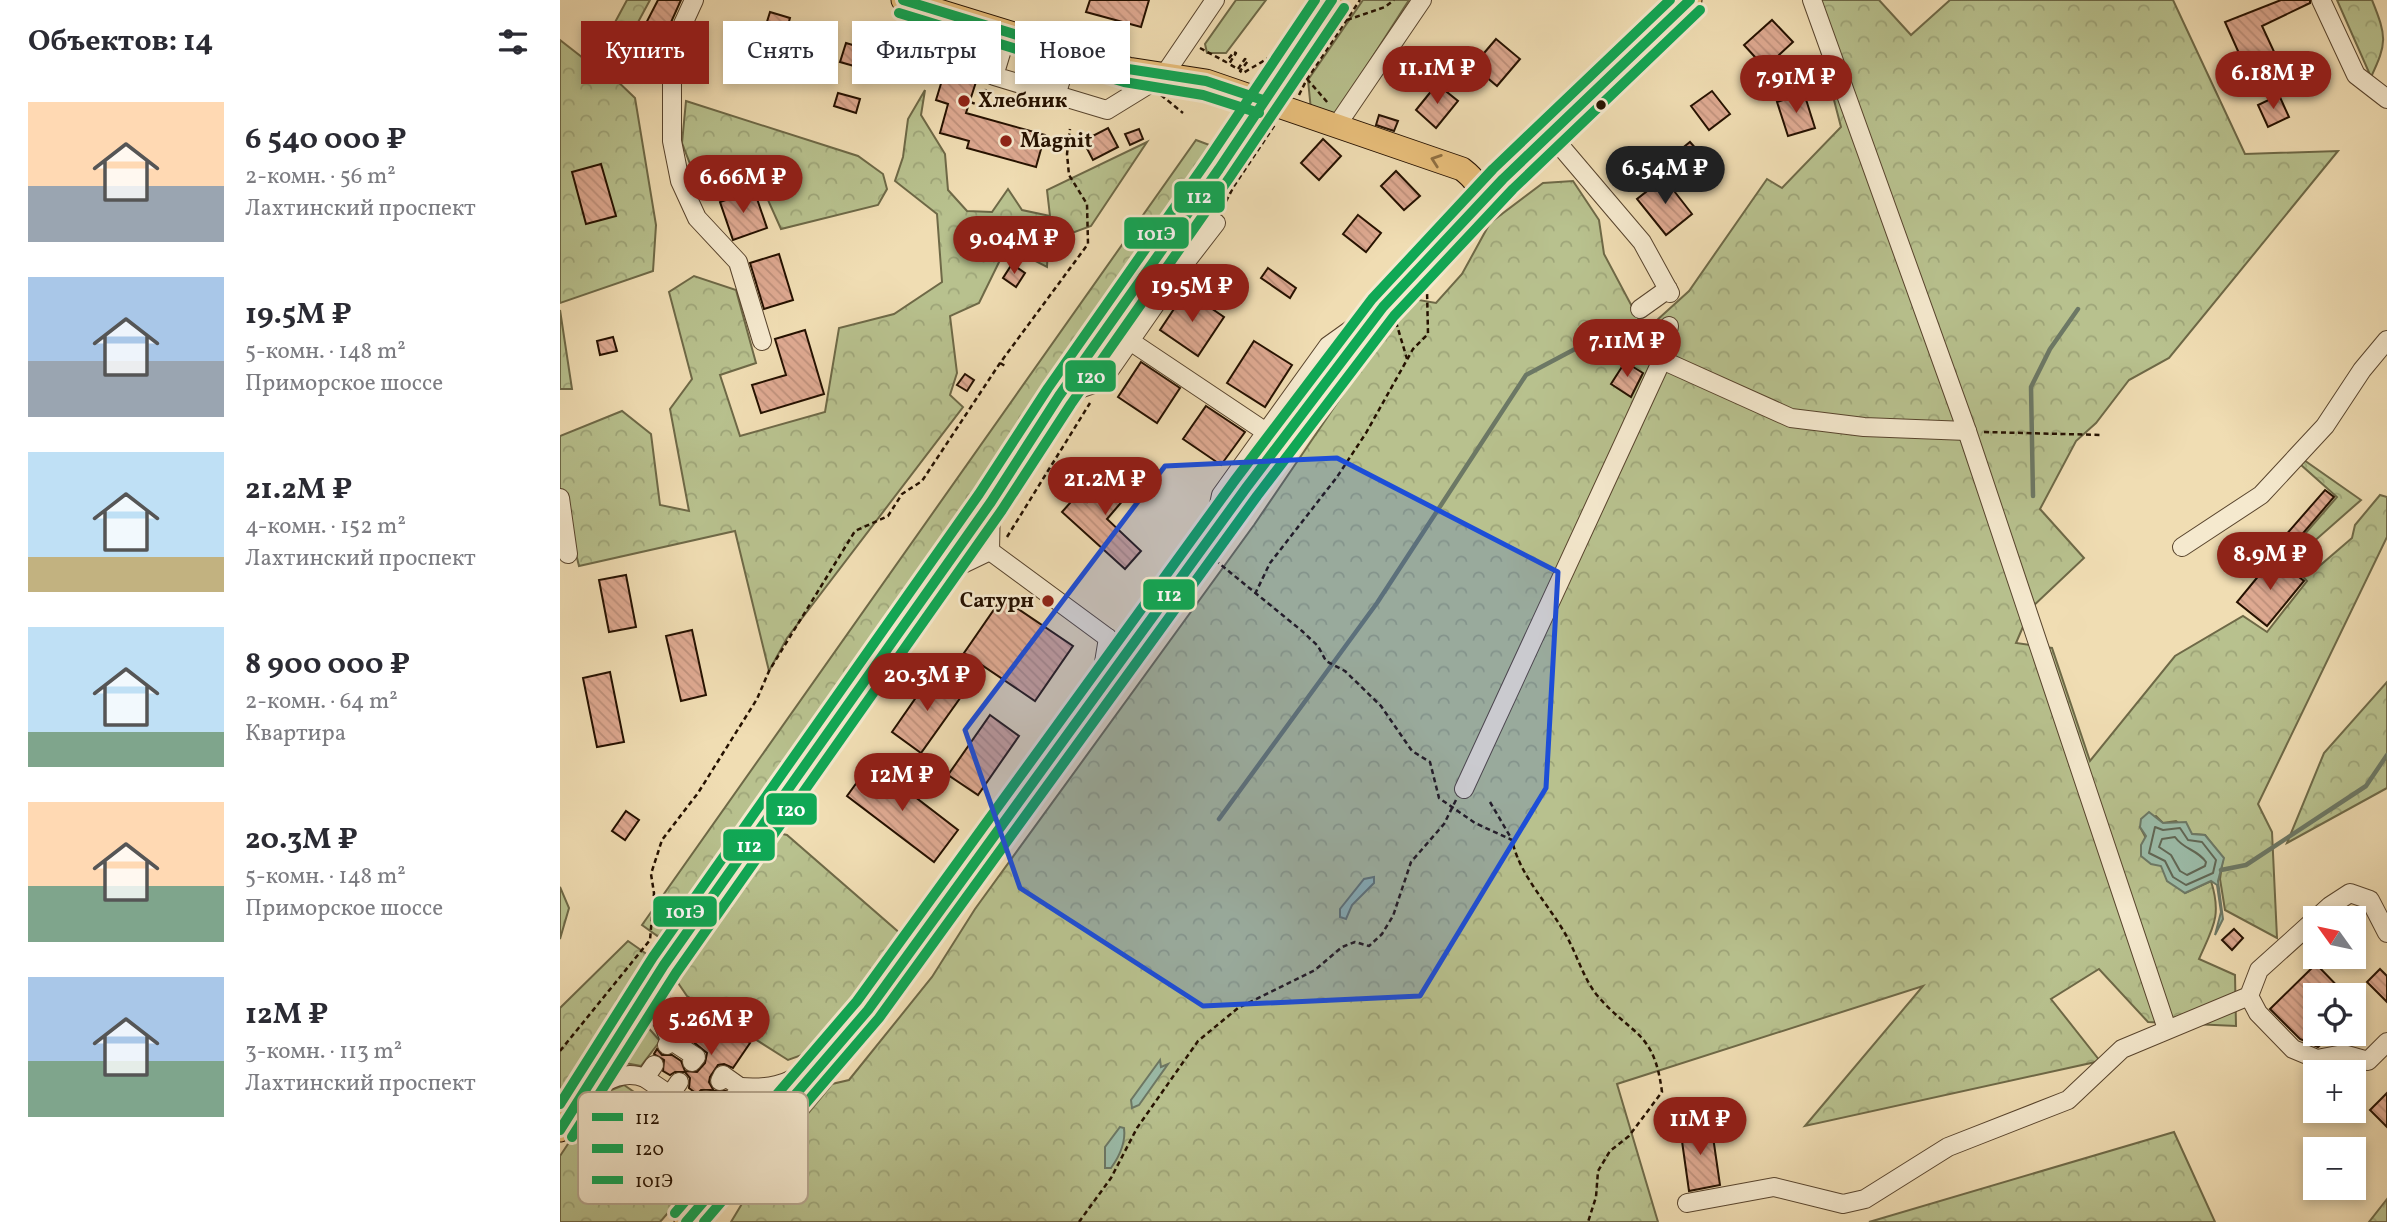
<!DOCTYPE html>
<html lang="ru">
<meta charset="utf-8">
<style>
:root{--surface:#fff;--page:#f2f2f3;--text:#2b2b33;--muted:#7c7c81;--accent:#8f2418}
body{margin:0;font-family:Vollkorn,serif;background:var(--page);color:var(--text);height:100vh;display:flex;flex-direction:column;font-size:26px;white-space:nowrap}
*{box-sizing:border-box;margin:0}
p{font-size:23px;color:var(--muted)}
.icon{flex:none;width:38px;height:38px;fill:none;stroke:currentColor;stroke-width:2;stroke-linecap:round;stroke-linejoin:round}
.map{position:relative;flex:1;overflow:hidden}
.panel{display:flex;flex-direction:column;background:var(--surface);width:560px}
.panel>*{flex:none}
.banner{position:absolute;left:21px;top:21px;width:665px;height:63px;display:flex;gap:14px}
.needle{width:46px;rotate:303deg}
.buttons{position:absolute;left:1743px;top:906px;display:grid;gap:14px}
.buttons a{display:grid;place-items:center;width:63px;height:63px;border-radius:0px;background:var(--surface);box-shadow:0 4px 10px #0003;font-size:35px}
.price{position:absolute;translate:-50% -60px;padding:0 16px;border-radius:24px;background:var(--accent);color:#fff;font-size:23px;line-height:46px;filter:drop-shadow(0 2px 4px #0008)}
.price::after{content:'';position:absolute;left:50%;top:42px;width:21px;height:16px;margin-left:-10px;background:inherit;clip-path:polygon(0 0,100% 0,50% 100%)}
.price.selected{background:#222;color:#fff}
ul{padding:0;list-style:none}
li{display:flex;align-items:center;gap:21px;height:175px;padding:0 28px}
li span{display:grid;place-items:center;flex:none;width:196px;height:140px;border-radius:0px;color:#555}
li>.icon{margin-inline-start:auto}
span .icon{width:84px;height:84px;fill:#fffc;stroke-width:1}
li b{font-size:30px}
h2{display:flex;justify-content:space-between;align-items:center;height:84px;padding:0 28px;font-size:30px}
.chip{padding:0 24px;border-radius:0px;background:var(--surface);box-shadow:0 4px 10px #0003;font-size:24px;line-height:63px}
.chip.selected{background:var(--accent);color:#fff}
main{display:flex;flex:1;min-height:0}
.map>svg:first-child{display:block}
.grass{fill:#b8c18e;stroke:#6e6947;stroke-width:2}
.forest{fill:url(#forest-crowns);stroke:#6e6947;stroke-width:2}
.water{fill:#9bbca9;stroke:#6c7865;stroke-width:2}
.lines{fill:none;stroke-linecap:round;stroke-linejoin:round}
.shore{stroke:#606654;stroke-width:2}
.stream{stroke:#6c7865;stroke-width:4.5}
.building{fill:url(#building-back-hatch);stroke:#251100;stroke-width:2}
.minor-casing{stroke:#58442d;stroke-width:20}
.major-casing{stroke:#251100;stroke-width:25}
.path{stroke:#251100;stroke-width:2.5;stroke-dasharray:5 3.5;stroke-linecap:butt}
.minor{stroke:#f5e9ce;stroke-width:18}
.major{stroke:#e8be7a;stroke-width:23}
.bus-1-casing{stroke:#f5e9ce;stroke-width:16}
.bus-2-casing{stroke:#f5e9ce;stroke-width:16}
.bus-3-casing{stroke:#f5e9ce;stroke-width:16}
.bus-1{stroke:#10a855;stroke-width:10}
.bus-2{stroke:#10a855;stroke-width:10}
.bus-3{stroke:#10a855;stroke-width:10}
.oneway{stroke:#907043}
.marked{fill:#1d4ed8;fill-opacity:0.2;stroke:#1d4ed8;stroke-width:5;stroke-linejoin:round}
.poi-dot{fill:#8f2418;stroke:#f5e9ce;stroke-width:2.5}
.bus-dot{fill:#251100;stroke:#f5e9ce;stroke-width:2.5}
.labels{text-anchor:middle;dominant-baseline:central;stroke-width:5;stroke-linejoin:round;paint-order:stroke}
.poi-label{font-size:21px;font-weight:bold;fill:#251100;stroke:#f5e9ce;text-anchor:start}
.key{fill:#f5e9ce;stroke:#b7a890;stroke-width:2}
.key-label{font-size:19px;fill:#251100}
.line-badge{stroke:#f5e9ce;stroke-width:2.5}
.badge-label{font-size:19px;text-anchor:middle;font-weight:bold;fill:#fff}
</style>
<main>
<section class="panel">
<h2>Объектов: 14<svg class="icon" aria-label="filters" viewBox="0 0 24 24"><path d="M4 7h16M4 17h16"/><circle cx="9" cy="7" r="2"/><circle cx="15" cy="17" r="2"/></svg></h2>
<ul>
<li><span style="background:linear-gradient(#ffd9b3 60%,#9aa5b1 0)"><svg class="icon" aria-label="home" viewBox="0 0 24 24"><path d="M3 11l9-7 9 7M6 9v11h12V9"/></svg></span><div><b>6 540 000 ₽</b><p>2-комн. · 56 m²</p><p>Лахтинский проспект</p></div></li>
<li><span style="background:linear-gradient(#a9c7e8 60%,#9aa5b1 0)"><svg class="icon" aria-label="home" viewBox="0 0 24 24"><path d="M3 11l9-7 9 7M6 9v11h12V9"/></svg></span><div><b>19.5M ₽</b><p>5-комн. · 148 m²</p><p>Приморское шоссе</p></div></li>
<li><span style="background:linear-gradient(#bfe0f5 75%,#c2b280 0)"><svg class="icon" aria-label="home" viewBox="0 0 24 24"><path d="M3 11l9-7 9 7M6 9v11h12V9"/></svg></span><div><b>21.2M ₽</b><p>4-комн. · 152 m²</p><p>Лахтинский проспект</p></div></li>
<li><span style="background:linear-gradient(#bfe0f5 75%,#7fa58c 0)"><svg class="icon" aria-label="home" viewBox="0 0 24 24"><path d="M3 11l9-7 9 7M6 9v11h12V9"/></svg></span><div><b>8 900 000 ₽</b><p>2-комн. · 64 m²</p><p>Квартира</p></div></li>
<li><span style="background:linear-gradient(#ffd9b3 60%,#7fa58c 0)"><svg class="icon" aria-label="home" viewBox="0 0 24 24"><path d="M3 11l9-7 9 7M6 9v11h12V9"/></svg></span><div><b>20.3M ₽</b><p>5-комн. · 148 m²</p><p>Приморское шоссе</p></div></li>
<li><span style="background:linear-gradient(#a9c7e8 60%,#7fa58c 0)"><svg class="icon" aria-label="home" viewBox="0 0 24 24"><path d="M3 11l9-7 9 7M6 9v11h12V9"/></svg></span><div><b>12M ₽</b><p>3-комн. · 113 m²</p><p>Лахтинский проспект</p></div></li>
</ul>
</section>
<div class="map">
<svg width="1827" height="1222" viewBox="0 0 1827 1222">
<defs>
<pattern id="forest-crowns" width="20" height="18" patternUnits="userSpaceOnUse" patternTransform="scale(1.75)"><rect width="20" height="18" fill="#b8c18e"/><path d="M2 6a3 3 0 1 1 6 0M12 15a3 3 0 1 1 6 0" fill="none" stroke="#9ea579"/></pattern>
<pattern id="building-back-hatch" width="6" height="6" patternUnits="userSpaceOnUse" patternTransform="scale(1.75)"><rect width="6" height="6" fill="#dea991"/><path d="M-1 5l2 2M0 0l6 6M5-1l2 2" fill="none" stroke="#be907b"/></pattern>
</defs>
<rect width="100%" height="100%" fill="#f0ddb3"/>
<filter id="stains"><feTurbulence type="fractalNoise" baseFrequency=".00286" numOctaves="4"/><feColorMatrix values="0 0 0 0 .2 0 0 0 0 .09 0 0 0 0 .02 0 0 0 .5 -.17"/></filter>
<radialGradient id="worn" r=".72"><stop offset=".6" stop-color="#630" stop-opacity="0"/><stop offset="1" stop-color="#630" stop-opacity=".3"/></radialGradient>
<g class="grass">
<polygon points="676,0 706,0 666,53 647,53 645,44"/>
<polygon points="803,0 849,0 776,114 751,110 748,80"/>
<polygon points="85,1024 100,1041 81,1066 65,1063 62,1059"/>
</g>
<g class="forest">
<polygon points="67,0 90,0 50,74 75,98 96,225 93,271 0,303 0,40 32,65"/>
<path d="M1251,0H1319L1351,35L1390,0H1613L1685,154L1778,151L1609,358L1569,380L1536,423L1516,441L1480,509L1524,558L1471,608L1456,643L1492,648L1530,761L1615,656L1683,616L1707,632L1747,581L1725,557L1777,497L1740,464L1741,458L1801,500L1743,551L1757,568L1792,538L1795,525L1820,495L1827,497V537L1698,804L1712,832L1717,938L1665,910L1660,879L1663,858L1645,835L1632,834L1616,821L1603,823L1596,816L1580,827L1601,866L1625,893L1651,881C1662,916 1653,927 1639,959L1675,975L1676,1026L1588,1022L1539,969L1491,999L1540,1061L1245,1126L1363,986L1057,1084L1098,1222H171L204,1167L272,1084L289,1080L372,977L415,909L694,525L809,356L853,299L876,303L902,274L930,223L983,183L1013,181L1039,220L1044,254L1085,331L1129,291L1207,179L1222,188L1281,127L1249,4Z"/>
<path d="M1777,0H1812C1827,37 1827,43 1811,77Z"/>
<polygon points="365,90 361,115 385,154 388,190 407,211 432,212 448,189 462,210 490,216 487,190 587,142 531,226 512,233 489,226 487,267 462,254 442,256 419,303 390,316 397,373 390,395 403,407 227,638 209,671 175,531 19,566 0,488 0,436 62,411 91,434 100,505 129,511 110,409 132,379 109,292 134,276 176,290 196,363 160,375 180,436 265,412 279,328 334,314 382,282 377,214 335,181 343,157 348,119"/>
<polygon points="126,101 298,156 323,174 327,189 318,205 221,229 199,180 142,195 122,143"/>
<polygon points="636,140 652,146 653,160 530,343 103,940 82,925"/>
<polygon points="0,310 12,389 0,389"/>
<polygon points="1827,682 1827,788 1727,843 1764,753"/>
<polygon points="218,833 227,835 342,935 253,1051 228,1060 127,996 114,977"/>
<polygon points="0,887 9,908 0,939"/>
<polygon points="68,941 88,955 0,1103 0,1008"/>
<polygon points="64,1085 148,1143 149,1166 100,1222 0,1222 0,1156 41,1094"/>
<polygon points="1614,1132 1655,1222 1309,1222"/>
<polygon points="1827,1199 1827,1222 1809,1222"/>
</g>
<g class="water">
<polygon points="1589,812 1603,823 1626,822 1632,834 1645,835 1664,858 1658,881 1663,919 1655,935 1661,912 1657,885 1651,881 1625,893 1607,881 1601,866 1591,864 1581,856 1581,845 1586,836 1580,827 1581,819"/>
<polygon points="814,877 814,883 792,905 786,919 780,917 780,909 804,879"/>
<polygon points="600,1060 601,1067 608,1064 579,1105 572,1108 571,1100"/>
<path d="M560,1127L564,1128C566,1143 559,1157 551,1168H545V1147Z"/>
</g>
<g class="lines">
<g class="shore">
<polygon points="1595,827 1603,830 1620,828 1628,840 1642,842 1656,860 1653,873 1626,885 1613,877 1605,861 1589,853"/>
<path d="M1615,837C1624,850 1637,849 1646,862L1645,866L1627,875L1620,871L1611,855L1599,847L1602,839Z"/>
</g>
<g class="stream">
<polyline points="1473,496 1471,387 1490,349 1518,309"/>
<polyline points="659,819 817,603 966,375 1032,340 1028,332"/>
<polyline points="1661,870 1686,865 1806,786 1827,755"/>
</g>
</g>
<g class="building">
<polygon points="98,0 121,0 103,40 83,29"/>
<polygon points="530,0 589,0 581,27 526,12"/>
<polygon points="1721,0 1750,0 1750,3 1702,26 1716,56 1686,69 1665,22"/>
<polygon points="210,12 230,18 219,57 198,51"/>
<polygon points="1212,20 1233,42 1205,68 1184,45"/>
<polygon points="325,32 355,41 350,61 319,52"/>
<polygon points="936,39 960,59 937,86 913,66"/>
<polygon points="286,43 306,49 301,68 280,62"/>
<polygon points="393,44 425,54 406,113 485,135 476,167 407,148 409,141 380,133 388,104 376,100"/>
<polygon points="877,84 898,101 876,128 856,110"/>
<polygon points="1152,91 1170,114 1149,130 1131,106"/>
<polygon points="278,93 300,99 296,113 274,106"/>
<polygon points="1244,93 1255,128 1228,136 1217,102"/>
<polygon points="1719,95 1729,117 1708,127 1698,105"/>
<polygon points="819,115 838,121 834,131 816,125"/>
<polygon points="548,128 558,147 533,160 523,141"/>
<polygon points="579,129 583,139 570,145 565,134"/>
<polygon points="763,139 781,156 759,180 741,163"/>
<polygon points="1130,142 1146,160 1135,170 1119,151"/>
<polygon points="41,164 56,216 26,224 12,172"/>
<polygon points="836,171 860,196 844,210 821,186"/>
<polygon points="1104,178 1132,214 1106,235 1077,199"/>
<polygon points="194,190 207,228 173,240 160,202"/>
<polygon points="798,215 821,233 806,252 783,234"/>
<polygon points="219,254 233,300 204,309 190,263"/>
<polygon points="452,264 465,273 456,287 443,278"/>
<polygon points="708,268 736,288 730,298 701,278"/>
<polygon points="626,291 664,317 638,356 600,330"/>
<polygon points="245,330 264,394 201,413 192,385 226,375 215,339"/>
<polygon points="53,337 57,351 40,355 37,341"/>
<polygon points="694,341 732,365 705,407 667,383"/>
<polygon points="581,362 620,388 597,423 558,397"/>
<polygon points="1065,362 1083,373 1071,397 1051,384"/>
<polygon points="405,374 414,380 407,391 397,385"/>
<polygon points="646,406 685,432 661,465 623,439"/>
<polygon points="557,467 577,484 547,519 581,551 565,569 502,512 518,494 527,502"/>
<polygon points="1765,490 1774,497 1721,559 1711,552"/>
<polygon points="1714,557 1744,581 1707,626 1677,602"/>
<polygon points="66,575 76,627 49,632 39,580"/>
<polygon points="442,598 513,646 475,701 404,653"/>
<polygon points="132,630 146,695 121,701 106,636"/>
<polygon points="50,672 64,742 37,747 23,678"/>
<polygon points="373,673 403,694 361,753 332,732"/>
<polygon points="430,715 459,736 418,795 388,775"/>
<polygon points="311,763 398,830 374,862 287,796"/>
<polygon points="66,811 79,820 65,840 52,831"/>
<polygon points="1674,929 1683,938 1672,950 1662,940"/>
<polygon points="1756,964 1787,996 1755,996 1755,1034 1773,1034 1758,1047 1740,1039 1710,1009"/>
<polygon points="1820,969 1827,976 1827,1002 1807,982"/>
<polygon points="148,1014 190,1043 173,1068 164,1064 158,1065 150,1077 149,1082 154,1091 166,1091 172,1102 183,1102 174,1115 173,1106 164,1101 157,1103 156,1095 151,1090 141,1090 137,1094 129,1088 130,1078 125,1072 115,1072 110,1075 103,1071 104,1060 94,1054 97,1049 102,1055 112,1055 121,1061 125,1071 137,1072 145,1063 147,1053 131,1040"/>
<polygon points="1827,1093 1827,1127 1810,1110"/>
<polygon points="1151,1123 1160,1185 1129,1191 1120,1127"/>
</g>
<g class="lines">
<defs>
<g id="minor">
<polyline points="134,0 112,48 112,141 120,181 137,218 178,262 202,341"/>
<polyline points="1252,0 1407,431 1607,1029"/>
<polyline points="1761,0 1796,75 1827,99"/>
<polyline points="447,33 434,76 547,110 604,75 655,0"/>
<polyline points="496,95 510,52"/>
<polyline points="777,125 862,0"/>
<polyline points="991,135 1082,242 1110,293"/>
<polyline points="615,276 656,223"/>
<polyline points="1080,309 1108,289"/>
<polyline points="1109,326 1102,360 1231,418 1304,427 1407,431"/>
<polyline points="570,341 706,432"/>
<polyline points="499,396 542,381 615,276 610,259 620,240"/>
<polyline points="0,498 8,554"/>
<polyline points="654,529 661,495 768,346 810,316"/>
<polyline points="1622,547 1701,495 1765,426 1802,370 1827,340"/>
<polyline points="430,551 548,638"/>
<polyline points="430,551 431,502"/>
<polyline points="380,575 430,551"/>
<polyline points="540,687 548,638"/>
<polyline points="904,789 1102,360"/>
<polyline points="104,969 98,1012 110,1040"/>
<polyline points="1689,996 1698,1013 1733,1049 1757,1059 1783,1054 1808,1061 1827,1042"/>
<polyline points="107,1045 110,1040 136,1057 132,1062"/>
<polyline points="94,1065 85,1078 110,1095 119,1082"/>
<polyline points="160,1081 163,1075 180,1087 177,1092"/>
<path d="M180,1087C206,1089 229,1086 248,1068"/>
<path d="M21,1096C42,1084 61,1068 85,1078"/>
<polyline points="146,1100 138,1113 155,1125 163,1112"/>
<polyline points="142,1190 155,1172 155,1125"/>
<polyline points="1127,1203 1214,1187 1283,1204 1305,1199 1388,1147 1508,1100 1562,1049 1689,996 1699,970 1770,906 1790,893 1810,900 1827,933"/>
</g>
<g id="major">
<path d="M343,0L568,69L646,81L902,169C915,179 920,186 920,202"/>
<polyline points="0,1130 104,965 431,502 499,396 659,169 772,0"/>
<polyline points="126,1222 308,1010 686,488 823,307 943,179 1130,0"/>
</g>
</defs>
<use href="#minor" class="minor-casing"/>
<use href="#major" class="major-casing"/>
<g class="path">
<polyline points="787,20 825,7 834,0"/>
<polyline points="640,48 666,62 674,52 676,53 669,64 678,69 685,59 688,61 680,71 683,73 712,56"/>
<polyline points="747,79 768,103"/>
<polyline points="601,95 623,113"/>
<polyline points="739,95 747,79 800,0"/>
<polyline points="410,102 425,107"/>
<polyline points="421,106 426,89"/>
<polyline points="662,209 674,186 716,123"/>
<polyline points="836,322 847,359"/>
<polyline points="440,363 447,367"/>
<polyline points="1424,432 1543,435"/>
<polyline points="447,537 530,403"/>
<path d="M655,560L742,631L758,646L766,661L785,671L821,706L852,751L870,762L879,798L915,823L952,840C960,877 989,904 1007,937C1017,955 1023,977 1036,994C1071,1036 1094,1029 1102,1092L1069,1136L1050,1151L1038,1171L1036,1197L1028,1222"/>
<polyline points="695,594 710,563 777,477 806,433 853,349 868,334 867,289"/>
<polyline points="930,802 951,838"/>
<polyline points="0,1051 90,940 94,893 91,874 102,840 138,793 197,699 209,671 287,544 295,531 328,516 342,494 362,481 440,363 528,244 527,204 509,175 507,154 510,129"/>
<polyline points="519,1222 551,1178 577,1128 638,1041 678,1008 755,970 782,947 795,942 809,946 822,934 833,916 851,862 884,824 896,800"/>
</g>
<use href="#minor" class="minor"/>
<use href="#major" class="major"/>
<defs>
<g id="bus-1">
<polyline points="343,0 568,69 646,81 703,100"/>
<polyline points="0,1130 104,965 431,502 499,396 659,169 772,0"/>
<polyline points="126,1222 308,1010 686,488 823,307 943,179 1130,0"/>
</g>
<g id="bus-2">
<polyline points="339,13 564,82 643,95 699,113"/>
<polyline points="12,1137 116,973 442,510 511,404 670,177 784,8"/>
<polyline points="144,1222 319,1018 697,496 834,316 953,189 1140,10"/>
</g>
<g id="bus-3">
<polyline points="0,1104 93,957 419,494 488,388 647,161 755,0"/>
<polyline points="115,1213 297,1001 675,480 812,299 933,169 1110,0"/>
</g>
</defs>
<use href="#bus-1" class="bus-1-casing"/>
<use href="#bus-2" class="bus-2-casing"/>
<use href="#bus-3" class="bus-3-casing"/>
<use href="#bus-1" class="bus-1"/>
<use href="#bus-2" class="bus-2"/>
<use href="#bus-3" class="bus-3"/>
</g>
<defs><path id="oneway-chevron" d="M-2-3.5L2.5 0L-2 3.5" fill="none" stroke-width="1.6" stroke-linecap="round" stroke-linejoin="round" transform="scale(1.75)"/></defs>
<use class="oneway" href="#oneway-chevron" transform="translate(876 160) rotate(-161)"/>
<path class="marked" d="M777,458L998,572L986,788L860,996L643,1006L460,888L405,730L605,466Z"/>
<g class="poi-dot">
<circle cx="404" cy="101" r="7"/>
<circle cx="446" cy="141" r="7"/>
<circle cx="488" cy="601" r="7"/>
</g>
<circle class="bus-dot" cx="1041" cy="105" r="6"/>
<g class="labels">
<g class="poi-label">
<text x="418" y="101">Хлебник</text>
<text x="460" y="141">Magnit</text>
<text x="474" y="601" text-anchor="end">Сатурн</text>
</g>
</g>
<rect x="18" y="1092" width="230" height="112" rx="10" class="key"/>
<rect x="32" y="1113" width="31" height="8" fill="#10a855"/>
<rect x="32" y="1144" width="31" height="9" fill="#10a855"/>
<rect x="32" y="1176" width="31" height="8" fill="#10a855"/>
<g class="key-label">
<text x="75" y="1124">112</text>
<text x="75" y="1155">120</text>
<text x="75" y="1187">101Э</text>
</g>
<g class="line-badge">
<rect x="613" y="180" width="53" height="34" rx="7" fill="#10a855"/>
<rect x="563" y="216" width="67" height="34" rx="7" fill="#10a855"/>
<rect x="504" y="359" width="53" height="34" rx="7" fill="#10a855"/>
<rect x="582" y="578" width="54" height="33" rx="7" fill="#10a855"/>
<rect x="205" y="792" width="53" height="34" rx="7" fill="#10a855"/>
<rect x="162" y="828" width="54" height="34" rx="7" fill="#10a855"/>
<rect x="92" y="895" width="66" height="33" rx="7" fill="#10a855"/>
</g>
<g class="badge-label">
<text x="639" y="203">112</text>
<text x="596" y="240">101Э</text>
<text x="531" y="383">120</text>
<text x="609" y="601">112</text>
<text x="231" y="816">120</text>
<text x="189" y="852">112</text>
<text x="125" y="918">101Э</text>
</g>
<rect width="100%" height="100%" filter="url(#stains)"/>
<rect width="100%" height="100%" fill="url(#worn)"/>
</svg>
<div class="buttons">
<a><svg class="needle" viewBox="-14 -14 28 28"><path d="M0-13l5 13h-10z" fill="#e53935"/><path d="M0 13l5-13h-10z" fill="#7c7c81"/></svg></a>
<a><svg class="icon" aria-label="locate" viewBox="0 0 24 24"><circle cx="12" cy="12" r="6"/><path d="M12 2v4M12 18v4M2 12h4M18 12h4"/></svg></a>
<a>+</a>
<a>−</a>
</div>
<b class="price" style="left:877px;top:106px">11.1M ₽</b>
<b class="price" style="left:1713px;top:111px">6.18M ₽</b>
<b class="price" style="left:1236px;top:115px">7.91M ₽</b>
<b class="price selected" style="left:1105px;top:206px">6.54M ₽</b>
<b class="price" style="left:183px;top:215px">6.66M ₽</b>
<b class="price" style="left:454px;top:276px">9.04M ₽</b>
<b class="price" style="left:632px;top:324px">19.5M ₽</b>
<b class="price" style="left:1067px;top:379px">7.11M ₽</b>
<b class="price" style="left:545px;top:517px">21.2M ₽</b>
<b class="price" style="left:1710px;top:592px">8.9M ₽</b>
<b class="price" style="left:367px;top:713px">20.3M ₽</b>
<b class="price" style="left:342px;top:813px">12M ₽</b>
<b class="price" style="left:151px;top:1057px">5.26M ₽</b>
<b class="price" style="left:1140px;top:1157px">11M ₽</b>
<div class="banner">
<a class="chip selected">Купить</a>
<a class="chip">Снять</a>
<a class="chip">Фильтры</a>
<a class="chip">Новое</a>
</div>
</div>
</main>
